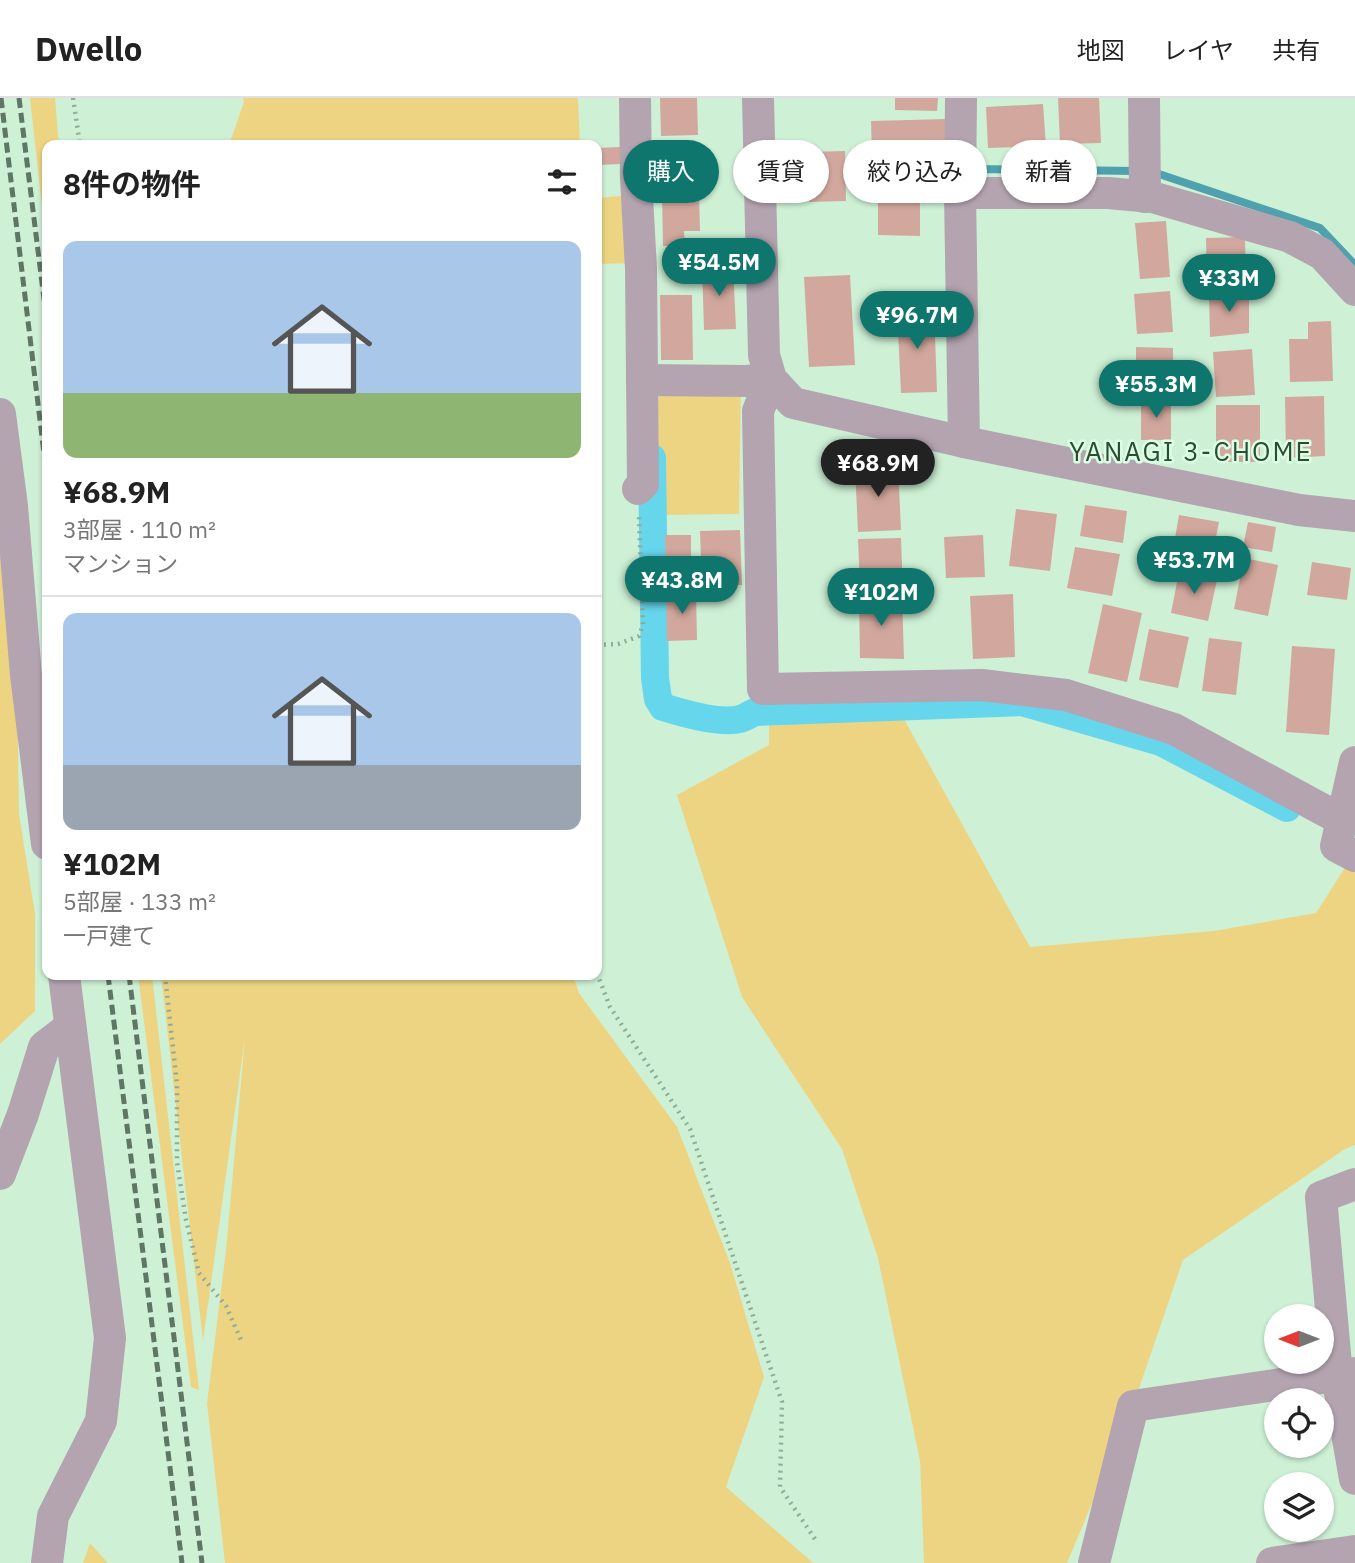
<!DOCTYPE html>
<html lang="ja">
<meta charset="utf-8">
<style>
:root{--surface:#fff;--page:#f2f2f2;--text:#222;--muted:#767676;--line:#e0e0e0;--accent:#0f766e}
body{margin:0;font-family:"IBM Plex Sans","Noto Sans JP",sans-serif;background:var(--page);color:var(--text);height:100vh;display:flex;flex-direction:column;font-size:26px;white-space:nowrap}
*{box-sizing:border-box;margin:0}
p{font-size:23px;color:var(--muted)}
.icon{flex:none;width:38px;height:38px;fill:none;stroke:currentColor;stroke-width:2;stroke-linecap:round;stroke-linejoin:round}
.map{position:relative;flex:1;overflow:hidden}
.details{position:absolute;left:42px;top:42px;width:560px;height:840px;display:flex;flex-direction:column;background:var(--surface);border-radius:14px;box-shadow:0 2px 5px #0004}
.details>*{flex:none}
.guide{position:absolute;left:623px;top:42px;width:626px;height:63px;display:flex;gap:14px}
.needle{width:46px;rotate:270deg}
.fabs{position:absolute;left:1264px;top:1206px;display:grid;gap:14px}
.fabs a{display:grid;place-items:center;width:70px;height:70px;border-radius:50%;background:var(--surface);box-shadow:0 2px 5px #0004;font-size:35px}
.price{position:absolute;translate:-50% -60px;padding:0 16px;border-radius:24px;background:var(--accent);color:#fff;font-size:23px;line-height:46px;filter:drop-shadow(0 2px 4px #0008)}
.price::after{content:'';position:absolute;left:50%;top:42px;width:21px;height:16px;margin-left:-10px;background:inherit;clip-path:polygon(0 0,100% 0,50% 100%)}
.price.selected{background:#222;color:#fff}
ul{padding:0;list-style:none}
li{display:grid;align-content:center;gap:14px;height:371px;padding:0 21px}
li+li{border-top:2px solid var(--line)}
li span{display:grid;place-items:center;height:217px;border-radius:14px;color:#555}
li>.icon{margin-inline-start:auto}
span .icon{width:126px;height:126px;fill:#fffc;stroke-width:1}
li b{font-size:30px}
h2{display:flex;justify-content:space-between;align-items:center;height:84px;padding:0 21px;font-size:30px}
.pill{padding:0 24px;border-radius:32px;background:var(--surface);box-shadow:0 2px 5px #0004;font-size:24px;line-height:63px}
.pill.selected{background:var(--accent);color:#fff}
header{display:flex;align-items:center;gap:42px;box-sizing:border-box;height:98px;padding:0 35px;background:var(--surface);border-bottom:2px solid var(--line)}
header strong{font-size:33px}
nav{display:flex;gap:38px;margin-inline-start:auto;font-size:24px}
.map>svg:first-child{display:block}
.green{fill:#edd483}
.lines{fill:none;stroke-linecap:round;stroke-linejoin:round}
.stream{stroke:#4fa1ae;stroke-width:8}
.canal{stroke:#66d6ed;stroke-width:28}
.building{fill:#d2a89e}
.path{stroke:#90ac96;stroke-width:4.5;stroke-dasharray:2 5;stroke-linecap:butt}
.minor{stroke:#b3a4b0;stroke-width:32}
.rail{stroke:#5f7565;stroke-width:5;stroke-dasharray:10 5;stroke-linecap:butt}
.labels{text-anchor:middle;dominant-baseline:central;stroke-width:5;stroke-linejoin:round;paint-order:stroke}
.neighbourhood-label{font-size:26px;letter-spacing:2px;fill:#2d4c36;stroke:#dbffe3}
</style>
<header>
<strong>Dwello</strong>
<nav><a>地図</a><a>レイヤ</a><a>共有</a></nav>
</header>
<div class="map">
<svg width="1355" height="1465" viewBox="0 0 1355 1465">
<rect width="100%" height="100%" fill="#cef1d6"/>
<g class="green">
<polygon points="30,0 55,0 59,47 47,47 47,154"/>
<polygon points="243,0 578,0 580,47 229,47 244,4"/>
<polygon points="633,97 639,165 597,166 597,100"/>
<polygon points="741,288 739,416 659,417 658,290"/>
<polygon points="0,327 15,449 19,716 35,816 35,913 0,946"/>
<polygon points="894,603 1030,849 1214,833 1316,815 1353,757 1355,758 1355,1047 1345,1051 1183,1162 1133,1308 1067,1465 924,1465 920,1363 878,1160 842,1051 742,899 677,697 769,647 769,606"/>
<polygon points="138,877 152,877 199,1292 191,1289"/>
<polygon points="161,877 573,877 579,895 677,1029 730,1165 764,1279 726,1389 813,1465 225,1465 207,1305 226,1152 245,940 203,1243"/>
<polygon points="90,1445 108,1465 83,1465"/>
</g>
<g class="lines">
<g class="stream">
<polyline points="968,71 1137,73"/>
<polyline points="1150,73 1320,130 1355,167"/>
</g>
<path class="canal" d="M652,360L655,580L658,601L663,609C682,615 720,626 740,621C745,620 750,616 755,614L1022,604L1161,644L1287,710"/>
</g>
<g class="building">
<polygon points="660,0 697,0 698,37 661,38"/>
<polygon points="895,0 938,0 937,13 895,12"/>
<polygon points="1058,0 1099,0 1101,45 1060,46"/>
<polygon points="1043,6 1046,48 988,50 986,9"/>
<polygon points="945,21 946,50 902,51 903,93 873,94 871,23"/>
<polygon points="620,49 621,66 597,67 597,50"/>
<polygon points="845,53 846,103 809,104 808,54"/>
<polygon points="597,68 600,68 601,93 597,93"/>
<polygon points="662,97 699,97 700,133 684,133 685,148 663,148"/>
<polygon points="878,105 920,105 920,138 878,137"/>
<polygon points="1166,123 1170,179 1140,181 1135,125"/>
<polygon points="1245,139 1246,185 1207,187 1206,140"/>
<polygon points="733,167 736,231 704,232 702,168"/>
<polygon points="850,177 855,267 809,269 804,179"/>
<polygon points="1170,193 1173,234 1137,236 1134,196"/>
<polygon points="1249,194 1249,235 1210,239 1209,197"/>
<polygon points="660,197 692,197 693,262 661,262"/>
<polygon points="934,210 937,294 901,295 897,212"/>
<polygon points="1331,223 1333,283 1290,284 1289,241 1308,241 1308,224"/>
<polygon points="1136,249 1173,250 1173,288 1136,288"/>
<polygon points="1252,251 1255,297 1216,299 1213,254"/>
<polygon points="1324,298 1325,358 1286,360 1285,299"/>
<rect x="1141" y="303" width="30" height="39"/>
<rect x="1216" y="307" width="44" height="57"/>
<polygon points="898,368 901,432 858,434 855,370"/>
<polygon points="1085,407 1127,413 1123,445 1080,438"/>
<polygon points="1016,411 1057,416 1050,473 1009,468"/>
<polygon points="1179,417 1219,424 1211,465 1172,457"/>
<polygon points="1248,424 1276,429 1272,454 1243,449"/>
<polygon points="740,432 742,487 702,489 700,433"/>
<polygon points="665,437 691,437 691,480 666,480"/>
<polygon points="983,437 985,479 946,480 944,439"/>
<polygon points="901,440 903,491 860,490 858,441"/>
<polygon points="1075,449 1120,456 1112,498 1067,490"/>
<polygon points="1244,460 1278,467 1268,518 1234,511"/>
<polygon points="1312,464 1351,470 1347,502 1307,497"/>
<polygon points="1179,474 1217,482 1208,523 1171,515"/>
<polygon points="696,493 697,542 667,543 666,494"/>
<polygon points="1013,496 1015,559 973,561 970,498"/>
<polygon points="902,498 904,561 860,560 859,500"/>
<polygon points="1103,506 1142,515 1127,584 1088,575"/>
<polygon points="1149,531 1189,539 1178,590 1139,582"/>
<polygon points="1209,540 1242,544 1236,597 1202,593"/>
<polygon points="1292,548 1335,551 1329,637 1286,634"/>
</g>
<g class="lines">
<g class="path">
<polyline points="73,0 80,47"/>
<polyline points="597,547 618,546 639,538 643,527 639,417"/>
<polyline points="597,875 610,909 690,1031 782,1304 780,1389 817,1444"/>
<polyline points="165,877 177,987 177,1064 186,1122 199,1175 226,1208 241,1242"/>
</g>
<g class="minor">
<polyline points="635,0 636,80 641,171 643,386 638,391"/>
<polyline points="758,0 764,257 771,281 793,305 964,344 1299,412 1355,418"/>
<polyline points="961,0 960,95 964,344"/>
<polyline points="1144,0 1145,99"/>
<polyline points="960,95 1108,95 1152,99 1290,139 1322,156 1355,192"/>
<polyline points="642,282 746,283 771,281 758,313 763,591 982,587 1066,597 1174,631 1342,722"/>
<polyline points="0,316 12,408 26,577 47,746"/>
<polyline points="1355,664 1336,748 1355,758"/>
<polyline points="0,1076 23,1016 44,949 70,929"/>
<polyline points="1355,1086 1321,1099 1337,1278 1355,1381"/>
<polyline points="47,1465 53,1418 101,1323 110,1240 64,877"/>
<polyline points="1094,1465 1133,1308 1355,1275"/>
<polyline points="1272,1465 1355,1453"/>
</g>
<g class="rail">
<polyline points="1,0 47,380"/>
<polyline points="19,0 47,225"/>
<polyline points="108,877 182,1465"/>
<polyline points="129,877 202,1465"/>
</g>
</g>
<g class="labels">
<g class="neighbourhood-label">
<text x="1191" y="353">YANAGI 3-CHOME</text>
</g>
</g>
</svg>
<div class="fabs">
<a><svg class="needle" viewBox="-14 -14 28 28"><path d="M0-13l5 13h-10z" fill="#e53935"/><path d="M0 13l5-13h-10z" fill="#767676"/></svg></a>
<a><svg class="icon" aria-label="locate" viewBox="0 0 24 24"><circle cx="12" cy="12" r="6"/><path d="M12 2v4M12 18v4M2 12h4M18 12h4"/></svg></a>
<a><svg class="icon" aria-label="layers" viewBox="0 0 24 24"><path d="M12 4l9 5-9 5-9-5zM3 14l9 5 9-5"/></svg></a>
</div>
<b class="price" style="left:719px;top:200px">¥54.5M</b>
<b class="price" style="left:1229px;top:216px">¥33M</b>
<b class="price" style="left:917px;top:253px">¥96.7M</b>
<b class="price" style="left:1156px;top:322px">¥55.3M</b>
<b class="price selected" style="left:878px;top:401px">¥68.9M</b>
<b class="price" style="left:1194px;top:498px">¥53.7M</b>
<b class="price" style="left:682px;top:518px">¥43.8M</b>
<b class="price" style="left:881px;top:530px">¥102M</b>
<div class="guide">
<a class="pill selected">購入</a>
<a class="pill">賃貸</a>
<a class="pill">絞り込み</a>
<a class="pill">新着</a>
</div>
<section class="details">
<h2>8件の物件<svg class="icon" aria-label="filters" viewBox="0 0 24 24"><path d="M4 7h16M4 17h16"/><circle cx="9" cy="7" r="2"/><circle cx="15" cy="17" r="2"/></svg></h2>
<ul>
<li><span style="background:linear-gradient(#a9c7e8 70%,#8fb573 0)"><svg class="icon" aria-label="home" viewBox="0 0 24 24"><path d="M3 11l9-7 9 7M6 9v11h12V9"/></svg></span><div><b>¥68.9M</b><p>3部屋 · 110 m²</p><p>マンション</p></div></li>
<li><span style="background:linear-gradient(#a9c7e8 70%,#9aa5b1 0)"><svg class="icon" aria-label="home" viewBox="0 0 24 24"><path d="M3 11l9-7 9 7M6 9v11h12V9"/></svg></span><div><b>¥102M</b><p>5部屋 · 133 m²</p><p>一戸建て</p></div></li>
</ul>
</section>
</div>
